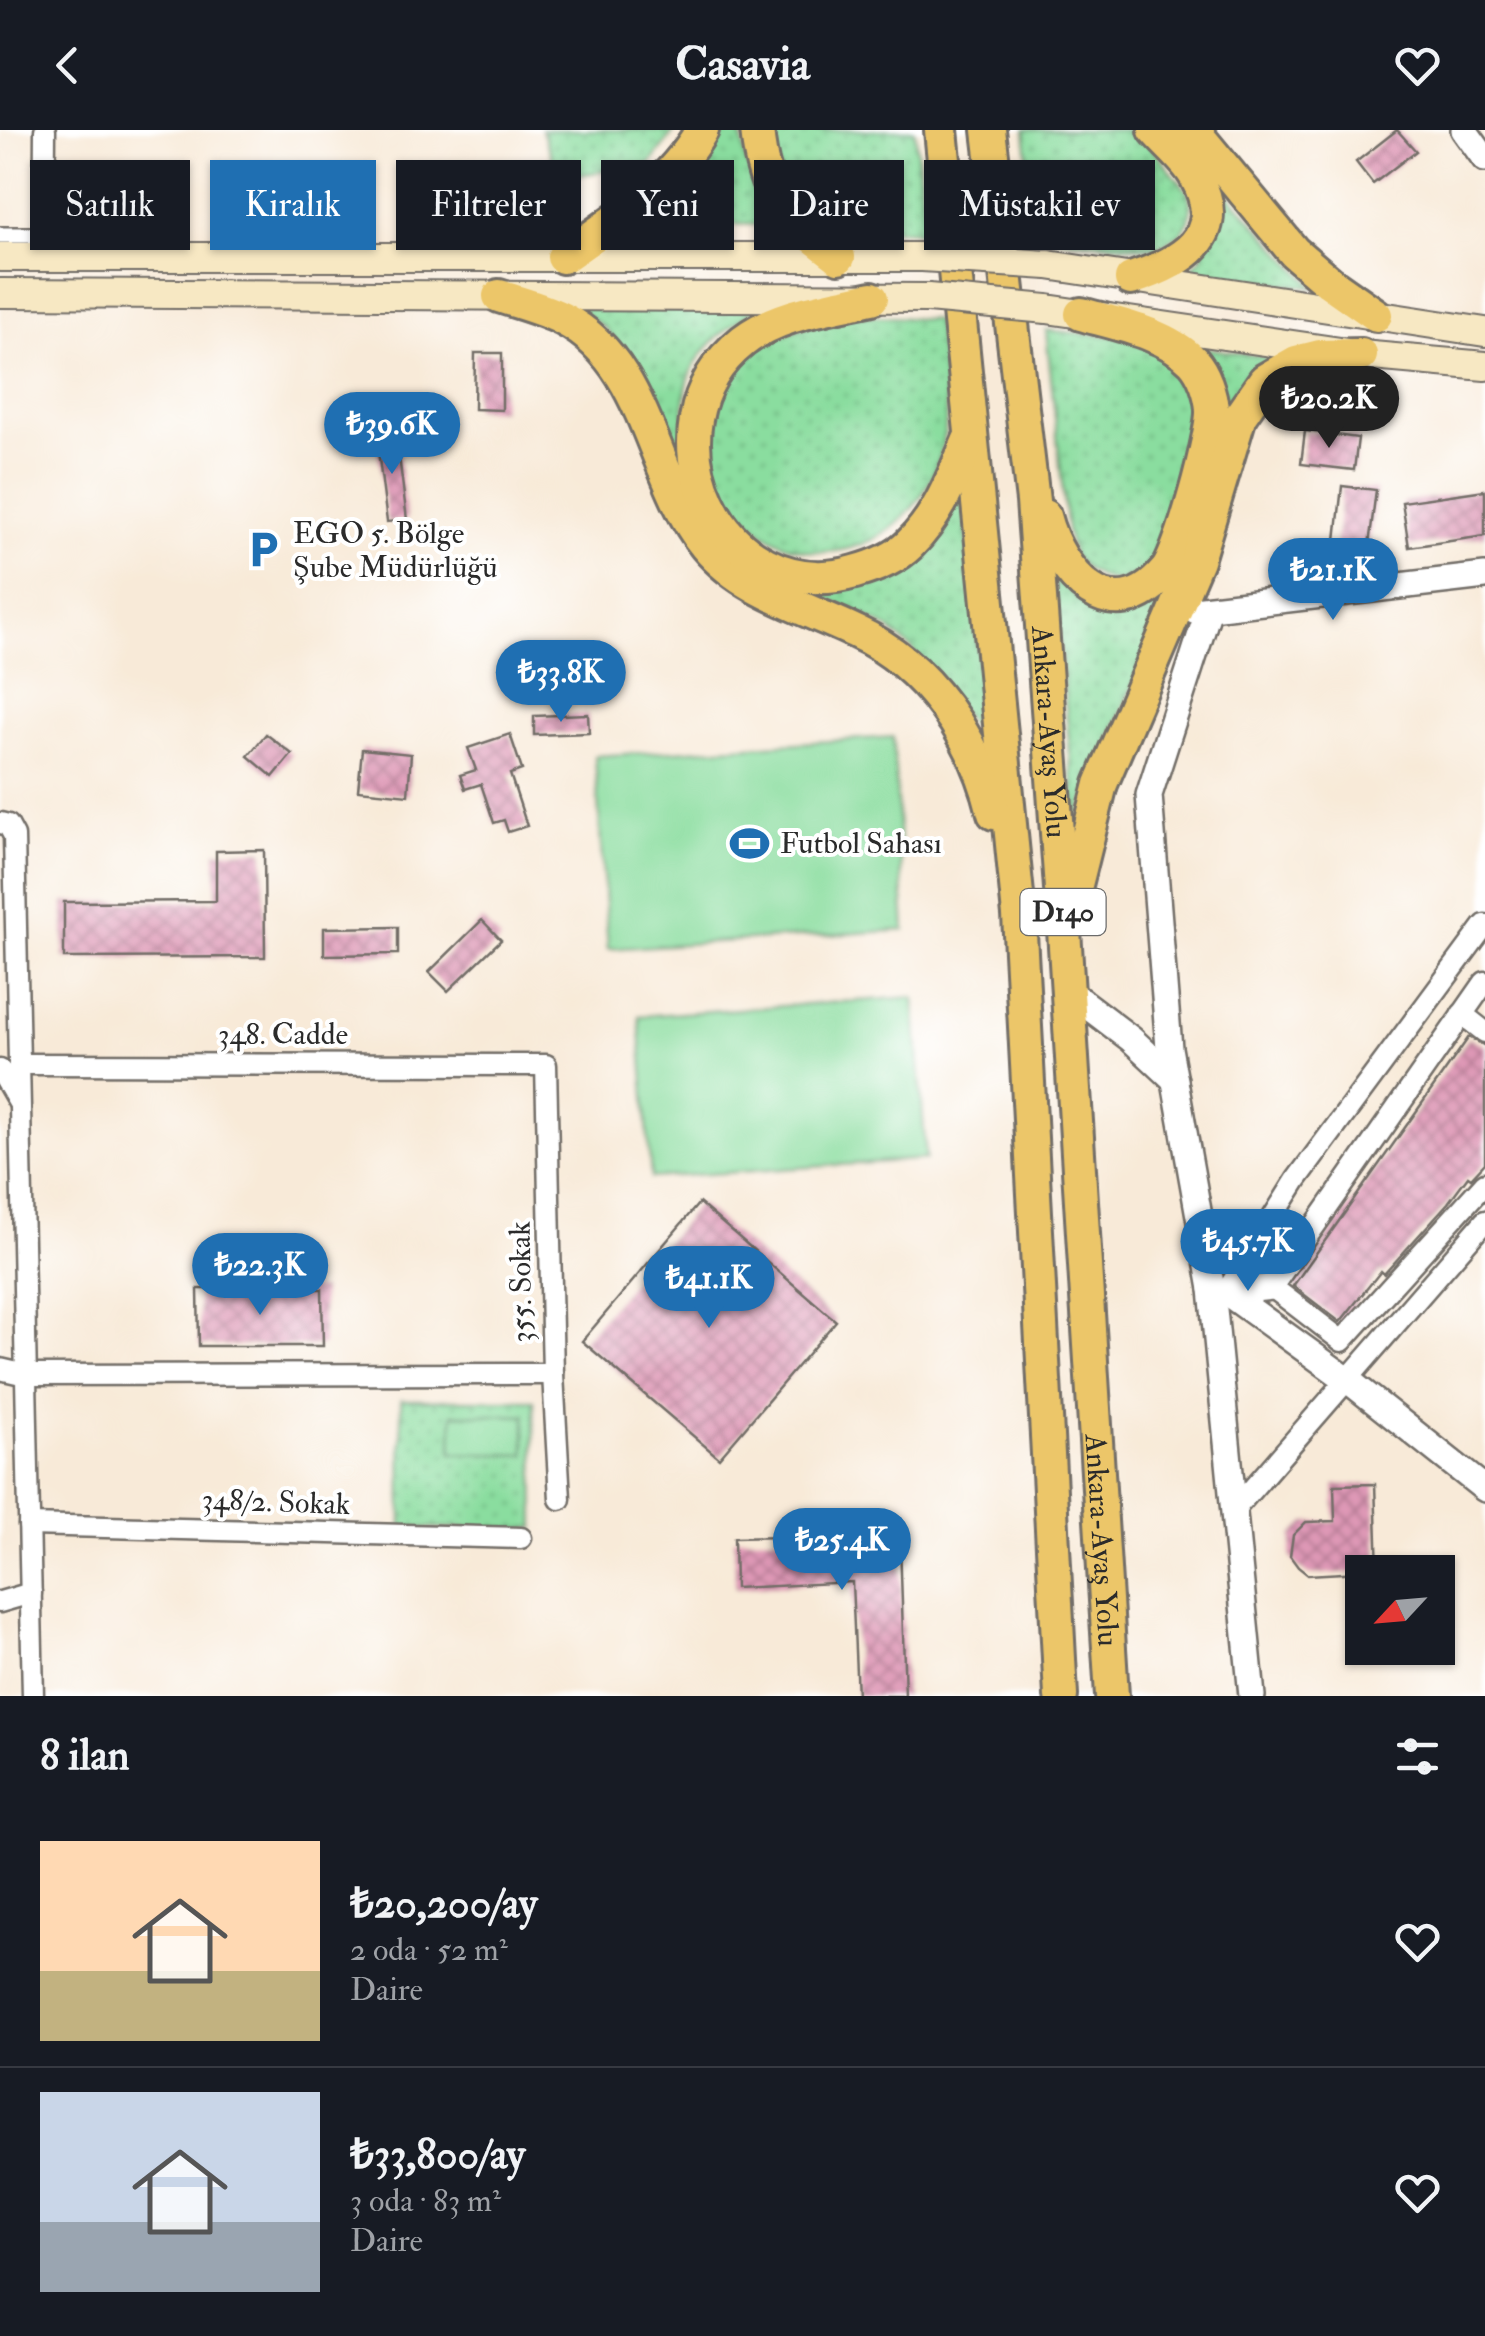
<!DOCTYPE html>
<html lang="tr">
<meta charset="utf-8">
<style>
:root{--surface:#171b24;--page:#20242c;--text:#f1f3f6;--muted:#9ea1a6;--line:#363941;--accent:#1f6fb2}
body{margin:0;font-family:"IM FELL Double Pica",serif;background:var(--page);color:var(--text);height:100vh;display:flex;flex-direction:column;font-size:38px;white-space:nowrap}
*{box-sizing:border-box;margin:0}
p{font-size:32px;color:var(--muted)}
.icon{flex:none;width:55px;height:55px;fill:none;stroke:currentColor;stroke-width:2;stroke-linecap:round;stroke-linejoin:round}
.map{position:relative;height:1566px;overflow:hidden}
.details{display:flex;flex-direction:column;background:var(--surface);flex:1}
.details>*{flex:none}
.guide{position:absolute;left:30px;top:30px;width:1425px;height:90px;display:flex;gap:20px}
.needle{width:65px;rotate:244deg}
.controls{position:absolute;left:1345px;top:1425px;display:grid;gap:20px}
.controls a{display:grid;place-items:center;width:110px;height:110px;border-radius:0px;background:var(--surface);box-shadow:0 2px 8px #0004;font-size:50px}
.price{position:absolute;translate:-50% -85px;padding:0 22px;border-radius:35px;background:var(--accent);color:#fff;font-size:32px;line-height:65px;filter:drop-shadow(0 2px 5px #0008)}
.price::after{content:'';position:absolute;left:50%;top:60px;width:30px;height:22px;margin-left:-15px;background:inherit;clip-path:polygon(0 0,100% 0,50% 100%)}
.price.active{background:#222;color:#fff}
ul{padding:0;list-style:none}
li{display:flex;align-items:center;gap:30px;height:250px;padding:0 40px}
li+li{border-top:2px solid var(--line)}
li span{display:grid;place-items:center;flex:none;width:280px;height:200px;border-radius:0px;color:#555}
li>.icon{margin-inline-start:auto}
span .icon{width:120px;height:120px;fill:#fffc;stroke-width:1}
li b{font-size:42px}
h2{display:flex;justify-content:space-between;align-items:center;height:120px;padding:0 40px;font-size:42px}
.chip{padding:0 35px;border-radius:0px;background:var(--surface);box-shadow:0 2px 8px #0004;font-size:35px;line-height:90px}
.chip.active{background:var(--accent);color:#fff}
header{display:flex;justify-content:space-between;align-items:center;height:130px;padding:0 40px;background:var(--surface);font-size:45px;font-weight:800}
.map>svg:first-child{display:block}
.grass{fill:url(#grass-dots);stroke:#5a8465;stroke-width:2.5}
.garden{fill:#8add9f;stroke:#5a8465;stroke-width:2.5}
.building{fill:url(#building-cross-hatch)}
.lines{fill:none;stroke-linecap:round;stroke-linejoin:round}
.pedestrian-casing{stroke:#736e68;stroke-width:20}
.minor-casing{stroke:#736e68;stroke-width:25}
.tertiary-casing{stroke:#736e68;stroke-width:30}
.secondary-casing{stroke:#736e68;stroke-width:32}
.trunk-casing{stroke:#736e68;stroke-width:38}
.pedestrian{stroke:#fff;stroke-width:15}
.minor{stroke:#fff;stroke-width:20}
.tertiary{stroke:#fff;stroke-width:25}
.secondary{stroke:#f7e8c3;stroke-width:28}
.trunk{stroke:#ecc669;stroke-width:32}
.secondary-bridge-casing{stroke:#736e68;stroke-width:32;stroke-linecap:butt}
.secondary-bridge{stroke:#f7e8c3;stroke-width:28}
.labels{text-anchor:middle;dominant-baseline:central;stroke-width:8;stroke-linejoin:round;paint-order:stroke}
.shield{fill:#fff;stroke:#6b6b6b;stroke-width:2.5}
.shield-label{font-size:28px;font-weight:bold;fill:#2b2b2b}
.poi-label{font-size:30px;fill:#2b2b2b;stroke:#fff;text-anchor:start}
.street-label{font-size:30px;fill:#2b2b2b;stroke:#fff}
</style>
<header><svg class="icon" aria-label="back" viewBox="0 0 24 24"><path d="M15 5l-7 7 7 7"/></svg>Casavia<svg class="icon" aria-label="heart" viewBox="0 0 24 24"><path d="M12 20l-8-8c-3-5 5-10 8-4 3-6 11-1 8 4z"/></svg></header>
<div class="map">
<svg width="1485" height="1566" viewBox="0 0 1485 1566">
<defs>
<pattern id="grass-dots" width="8" height="8" patternUnits="userSpaceOnUse" patternTransform="scale(2.5)"><rect width="8" height="8" fill="#8add9f"/><path d="M2 2h.1M6 6h.1" fill="none" stroke="#77be89" stroke-width="1.8" stroke-linecap="round"/></pattern>
<pattern id="building-cross-hatch" width="8" height="8" patternUnits="userSpaceOnUse" patternTransform="scale(2.5)"><rect width="8" height="8" fill="#de98b6"/><path d="M0 0l8 8M0 8l8-8" fill="none" stroke="#b47c94"/></pattern>
</defs>
<rect width="100%" height="100%" fill="#fff"/>
<filter id="ink" filterUnits="userSpaceOnUse"><feTurbulence type="fractalNoise" baseFrequency=".01" numOctaves="2"/><feDisplacementMap in="SourceGraphic" scale="20" xChannelSelector="R" yChannelSelector="G"/><feConvolveMatrix kernelMatrix="1 2 1 2 8 2 1 2 1" color-interpolation-filters="sRGB"/></filter>
<filter id="wash" filterUnits="userSpaceOnUse"><feTurbulence type="fractalNoise" baseFrequency=".0048" numOctaves="4" result="noise"/><feDisplacementMap in="SourceGraphic" scale="40" xChannelSelector="R" yChannelSelector="G"/><feGaussianBlur stdDeviation="2.25" result="paint"/><feColorMatrix in="noise" values="0 0 0 0 0 0 0 0 0 0 0 0 0 0 0 0 0 1.4 0 .05"/><feComposite in="paint" operator="in"/></filter>
<g filter="url(#wash)">
<rect width="100%" height="100%" fill="#f8ead8"/>
<g class="grass">
<polygon points="542,0 675,0 650,34 559,48"/>
<polygon points="713,0 740,0 747,35 783,95 623,93"/>
<polygon points="772,0 915,0 926,102 834,95 812,86 781,50"/>
<polygon points="1025,0 1137,0 1188,62 1191,77 1189,91 1181,103 1155,119 1036,106"/>
<polygon points="1204,38 1315,158 1188,142 1202,127"/>
<path d="M570,174H765C667,231 679,266 696,366L626,225L605,198Z"/>
<path d="M844,184L936,190C939,222 947,257 946,289C944,356 894,420 824,422C768,424 718,371 709,318C707,309 710,298 712,288C715,268 727,235 744,221C757,211 824,191 844,184Z"/>
<polygon points="1046,200 1142,209 1186,245 1197,266 1201,288 1164,413 1149,438 1120,452 1104,449 1087,440 1074,427 1067,402"/>
<polygon points="1199,217 1272,228 1224,298"/>
<polygon points="962,351 987,615 912,519 888,498 809,459 864,444"/>
<polygon points="1054,446 1082,473 1176,452 1076,690"/>
<polygon points="401,1270 534,1270 535,1398 402,1398"/>
</g>
<g class="garden">
<polygon points="893,607 905,800 608,819 595,626"/>
<polygon points="914,867 926,1029 651,1048 639,886"/>
<polygon points="453,1284 525,1286 525,1325 452,1323"/>
</g>
<g id="blocks">
<g class="building">
<polygon points="1397,0 1416,21 1373,54 1356,32"/>
<polygon points="475,223 502,223 502,280 474,279"/>
<polygon points="1305,301 1358,308 1354,340 1301,334"/>
<polygon points="396,302 407,390 387,392 376,305"/>
<polygon points="1342,356 1376,360 1368,423 1335,419"/>
<polygon points="1485,360 1485,406 1409,417 1402,372"/>
<polygon points="588,584 589,603 534,605 534,586"/>
<polygon points="266,604 292,624 273,647 248,626"/>
<polygon points="510,604 522,640 510,644 527,696 508,702 504,690 494,693 481,654 465,659 460,645 476,640 468,618"/>
<polygon points="362,619 411,624 408,665 358,660"/>
<polygon points="264,720 265,827 64,828 64,772 216,771 216,721"/>
<polygon points="482,790 501,810 448,861 429,842"/>
<polygon points="398,797 398,824 324,825 324,798"/>
<polygon points="1469,907 1485,916 1485,1033 1471,1048 1468,1046 1448,1073 1384,1144 1381,1141 1340,1192 1293,1156"/>
<polygon points="699,1073 836,1191 719,1328 582,1211"/>
<polygon points="198,1159 322,1159 323,1216 199,1216"/>
<polygon points="1375,1354 1378,1441 1308,1445 1298,1437 1290,1426 1293,1405 1306,1392 1335,1391 1334,1355"/>
<polygon points="874,1405 875,1412 900,1412 905,1566 857,1566 852,1452 735,1458 734,1408"/>
</g>
</g>
</g>
<g filter="url(#ink)">
<use href="#blocks" fill-opacity="0" stroke="#736e68" stroke-width="2.5"/>
<g class="lines">
<defs>
<polyline id="pedestrian" points="0,105 45,105"/>
<g id="minor">
<polyline points="44,127 45,0"/>
<polyline points="0,693 8,695 14,706 33,1566"/>
<polyline points="1485,852 1272,1157 1342,1211 1485,1053"/>
<polyline points="1462,884 1485,902"/>
<polyline points="19,934 546,935 553,1244 560,1369"/>
<polyline points="0,940 19,973"/>
<polyline points="1226,1162 1297,1049 1485,795"/>
<polyline points="0,1239 26,1245 553,1244"/>
<polyline points="1235,1379 1485,1091"/>
<polyline points="29,1395 521,1408"/>
<polyline points="0,1472 31,1463"/>
</g>
<g id="tertiary">
<polyline points="1464,0 1485,29"/>
<polyline points="1209,479 1149,665 1169,918 1212,1159 1226,1162 1349,1251 1485,1359"/>
<polyline points="1194,480 1485,446"/>
<polyline points="1069,862 1131,909 1175,950"/>
<polyline points="1212,1159 1252,1566"/>
<polyline points="1226,1162 1272,1157"/>
</g>
<g id="secondary">
<polyline points="0,127 922,127"/>
<polyline points="1048,135 1485,202"/>
<polyline points="0,163 928,168"/>
<polyline points="1047,179 1361,225 1485,236"/>
</g>
<g id="trunk">
<path d="M757,0C764,71 786,86 839,127"/>
<polyline points="941,0 1019,785 1061,1566"/>
<path id="s1" d="M989,0L1033,371L1064,800L1112,1566"/>
<polyline points="1193,0 1294,122 1329,152 1376,185"/>
<path d="M563,127C616,90 669,57 702,0"/>
<path d="M1131,149C1181,133 1229,107 1196,47C1187,30 1168,15 1155,0"/>
<path d="M499,166C520,173 544,179 563,189C650,234 650,347 706,416C744,462 805,477 856,502C928,535 976,608 994,683"/>
<path d="M872,168C829,178 779,183 743,211C635,297 721,480 855,442C873,437 896,428 909,415C939,386 953,347 969,310"/>
<path d="M1044,386C1059,444 1112,505 1166,441C1181,424 1213,304 1212,280C1211,264 1204,243 1193,231C1166,203 1117,194 1081,184"/>
<polyline points="1072,771 1101,654 1197,430 1240,286 1265,250 1296,232 1320,226 1361,225"/>
</g>
</defs>
<use href="#pedestrian" class="pedestrian-casing"/>
<use href="#minor" class="minor-casing"/>
<use href="#tertiary" class="tertiary-casing"/>
<use href="#secondary" class="secondary-casing"/>
<use href="#trunk" class="trunk-casing"/>
<use href="#pedestrian" class="pedestrian"/>
<use href="#minor" class="minor"/>
<use href="#tertiary" class="tertiary"/>
<use href="#secondary" class="secondary"/>
<use href="#trunk" class="trunk"/>
<defs>
<g id="secondary-bridge">
<polyline points="922,127 1048,135"/>
<polyline points="928,168 1047,179"/>
</g>
</defs>
<use href="#secondary-bridge" class="secondary-bridge-casing"/>
<use href="#secondary-bridge" class="secondary-bridge"/>
</g>
</g>
<defs>
<symbol id="parking-bare" viewBox="-9 -9 18 18"><path d="M-3.5-5.5H1a3.5 3.5 0 0 1 0 7H-1V5.5H-3.5ZM-1-3.4V-.6H.8a1.4 1.4 0 0 0 0-2.8Z" fill="#1f6fb2" stroke="#fff" stroke-width="2.5" paint-order="stroke"/></symbol>
<symbol id="stadium-bare" viewBox="-9 -9 18 18"><path d="M0-5a6.5 5 0 1 0 0 10a6.5 5 0 1 0 0-10ZM-3.5-1.8h7v3.6h-7Z" fill="#1f6fb2" stroke="#fff" stroke-width="2.5" paint-order="stroke"/></symbol>
</defs>
<g fill-rule="evenodd">
<use href="#parking-bare" x="236" y="392" width="55" height="55"/>
<use href="#stadium-bare" x="722" y="686" width="55" height="55"/>
</g>
<g class="labels">
<rect class="shield" x="1020.5" y="759" width="85" height="46" rx="8"/>
<g class="shield-label">
<text x="1063" y="782">D140</text>
</g>
<g class="poi-label">
<text x="293" y="403">EGO 5. Bölge<tspan x="293" dy="34">Şube Müdürlüğü</tspan></text>
<text x="780" y="713">Futbol Sahası</text>
</g>
<g class="street-label">
<text stroke="none"><textPath href="#s1" startOffset="605">Ankara-Ayaş Yolu</textPath></text>
<text x="283" y="904">348. Cadde</text>
<text transform="translate(521 1152) rotate(-91)">355. Sokak</text>
<text transform="translate(276 1372) rotate(2)">348/2. Sokak</text>
<text stroke="none"><textPath href="#s1" startOffset="1415">Ankara-Ayaş Yolu</textPath></text>
</g>
</g>
</svg>
<div class="controls">
<a><svg class="needle" viewBox="-14 -14 28 28"><path d="M0-13l5 13h-10z" fill="#e53935"/><path d="M0 13l5-13h-10z" fill="#9ea1a6"/></svg></a>
</div>
<b class="price active" style="left:1329px;top:321px">₺20.2K</b>
<b class="price" style="left:392px;top:347px">₺39.6K</b>
<b class="price" style="left:1333px;top:493px">₺21.1K</b>
<b class="price" style="left:561px;top:595px">₺33.8K</b>
<b class="price" style="left:1248px;top:1164px">₺45.7K</b>
<b class="price" style="left:260px;top:1188px">₺22.3K</b>
<b class="price" style="left:709px;top:1201px">₺41.1K</b>
<b class="price" style="left:842px;top:1463px">₺25.4K</b>
<div class="guide">
<a class="chip">Satılık</a>
<a class="chip active">Kiralık</a>
<a class="chip">Filtreler</a>
<a class="chip">Yeni</a>
<a class="chip">Daire</a>
<a class="chip">Müstakil ev</a>
</div>
</div>
<section class="details">
<h2>8 ilan<svg class="icon" aria-label="filters" viewBox="0 0 24 24"><path d="M4 7h16M4 17h16"/><circle cx="9" cy="7" r="2"/><circle cx="15" cy="17" r="2"/></svg></h2>
<ul>
<li><span style="background:linear-gradient(#ffd9b3 65%,#c2b280 0)"><svg class="icon" aria-label="home" viewBox="0 0 24 24"><path d="M3 11l9-7 9 7M6 9v11h12V9"/></svg></span><div><b>₺20,200/ay</b><p>2 oda · 52 m²</p><p>Daire</p></div><svg class="icon" aria-label="heart" viewBox="0 0 24 24"><path d="M12 20l-8-8c-3-5 5-10 8-4 3-6 11-1 8 4z"/></svg></li>
<li><span style="background:linear-gradient(#c9d6e8 65%,#9aa5b1 0)"><svg class="icon" aria-label="home" viewBox="0 0 24 24"><path d="M3 11l9-7 9 7M6 9v11h12V9"/></svg></span><div><b>₺33,800/ay</b><p>3 oda · 83 m²</p><p>Daire</p></div><svg class="icon" aria-label="heart" viewBox="0 0 24 24"><path d="M12 20l-8-8c-3-5 5-10 8-4 3-6 11-1 8 4z"/></svg></li>
</ul>
</section>
